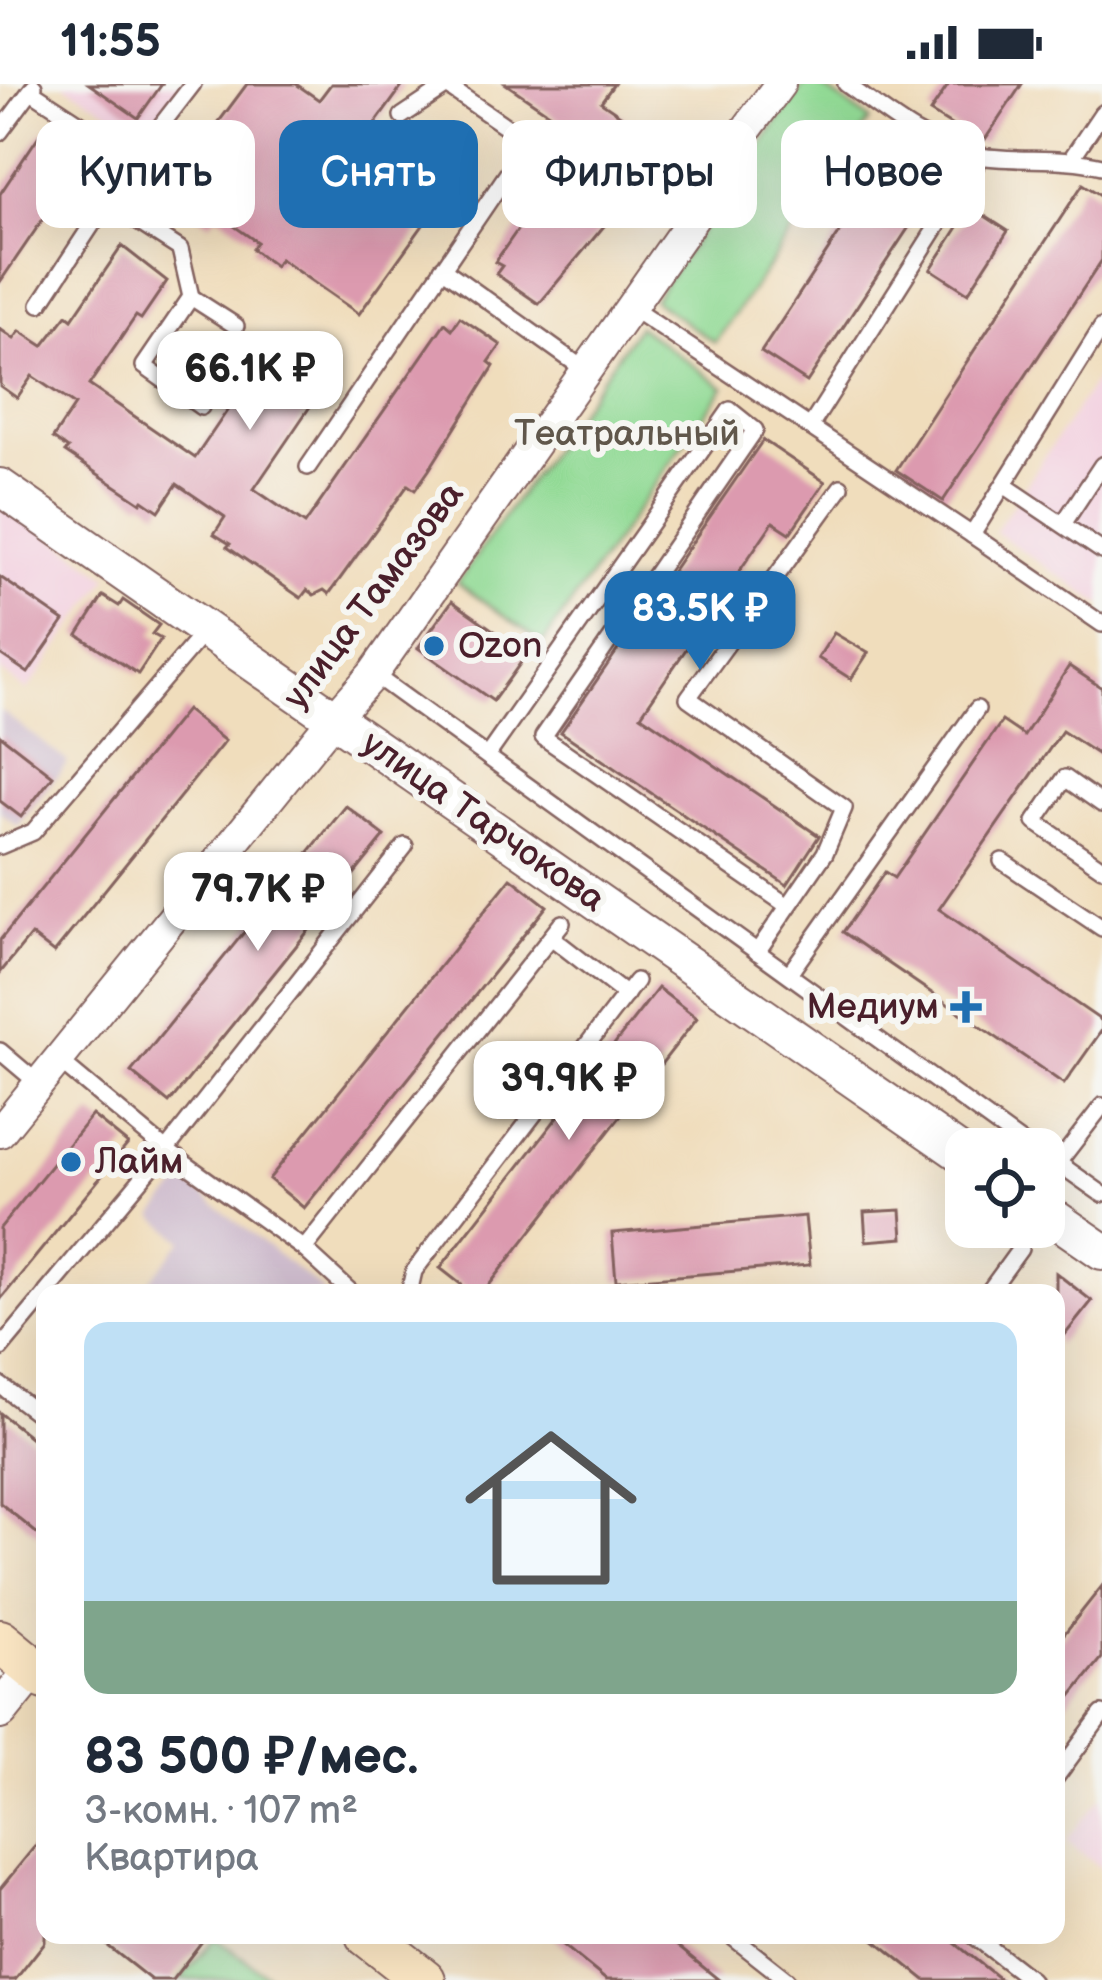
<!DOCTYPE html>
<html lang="ru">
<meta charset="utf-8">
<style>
:root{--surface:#fff;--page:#f6f6f7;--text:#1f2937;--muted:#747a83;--line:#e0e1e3;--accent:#1f6fb2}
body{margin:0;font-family:"Balsamiq Sans",sans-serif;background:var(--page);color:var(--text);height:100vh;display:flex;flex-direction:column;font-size:45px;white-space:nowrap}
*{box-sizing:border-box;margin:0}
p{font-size:39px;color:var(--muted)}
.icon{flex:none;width:66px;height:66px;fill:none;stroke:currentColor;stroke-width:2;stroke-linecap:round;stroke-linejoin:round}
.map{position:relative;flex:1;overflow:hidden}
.panel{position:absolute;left:36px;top:1200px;width:1029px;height:660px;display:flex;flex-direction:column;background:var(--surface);border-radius:24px;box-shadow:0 12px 48px #0002}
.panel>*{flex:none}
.top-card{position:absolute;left:36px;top:36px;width:1032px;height:108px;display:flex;gap:24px}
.fabs{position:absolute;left:945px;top:1044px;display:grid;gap:24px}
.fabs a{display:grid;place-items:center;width:120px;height:120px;border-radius:24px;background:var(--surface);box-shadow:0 12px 48px #0002;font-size:60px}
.price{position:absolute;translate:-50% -102px;padding:0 27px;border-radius:24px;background:#fff;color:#222;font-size:39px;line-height:78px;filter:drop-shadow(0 3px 6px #0008)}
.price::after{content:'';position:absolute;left:50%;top:72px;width:36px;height:27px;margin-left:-18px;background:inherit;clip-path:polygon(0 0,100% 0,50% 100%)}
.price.active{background:var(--accent);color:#fff}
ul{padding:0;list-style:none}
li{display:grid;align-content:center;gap:24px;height:636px;padding:0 48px}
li+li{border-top:3px solid var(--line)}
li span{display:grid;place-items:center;height:372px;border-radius:24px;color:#555}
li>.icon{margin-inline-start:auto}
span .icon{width:216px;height:216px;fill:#fffc;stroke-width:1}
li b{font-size:51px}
.chip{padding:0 42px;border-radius:24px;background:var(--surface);box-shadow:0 12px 48px #0002;font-size:42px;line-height:108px}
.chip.active{background:var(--accent);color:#fff}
.status{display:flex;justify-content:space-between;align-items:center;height:84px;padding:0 60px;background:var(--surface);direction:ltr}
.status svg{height:33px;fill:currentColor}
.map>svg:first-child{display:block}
.built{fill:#f3cfdf}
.industrial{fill:#cfbdce}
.green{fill:#92da95;stroke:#6e7c60;stroke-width:3}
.building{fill:#dc9aaf}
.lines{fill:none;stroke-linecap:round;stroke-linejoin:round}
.service-casing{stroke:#84625e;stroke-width:20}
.minor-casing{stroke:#84625e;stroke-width:34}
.tertiary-casing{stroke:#84625e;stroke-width:40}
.secondary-casing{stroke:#84625e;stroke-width:46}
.service{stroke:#fff;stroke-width:15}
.minor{stroke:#fff;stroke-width:30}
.tertiary{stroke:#fff;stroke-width:36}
.secondary{stroke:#fbe6c3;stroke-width:42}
.poi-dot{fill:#1f6fb2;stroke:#f6f6f2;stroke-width:4.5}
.labels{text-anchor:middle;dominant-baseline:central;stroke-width:12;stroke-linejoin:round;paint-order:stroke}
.park-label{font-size:36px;fill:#60574b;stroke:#f6f6f2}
.street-label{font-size:36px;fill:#4a1f2b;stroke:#f6f6f2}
.poi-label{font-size:36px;fill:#4a1f2b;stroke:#f6f6f2;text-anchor:start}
</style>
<div class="status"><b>11:55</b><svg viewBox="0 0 49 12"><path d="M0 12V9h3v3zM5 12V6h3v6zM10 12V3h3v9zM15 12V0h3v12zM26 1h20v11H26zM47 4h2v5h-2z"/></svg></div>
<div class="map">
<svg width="1102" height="1896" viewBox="0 0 1102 1896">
<rect width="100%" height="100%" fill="#f6f6f2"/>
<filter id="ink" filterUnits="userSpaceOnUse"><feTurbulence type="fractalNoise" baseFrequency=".00833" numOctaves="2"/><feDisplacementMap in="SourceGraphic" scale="24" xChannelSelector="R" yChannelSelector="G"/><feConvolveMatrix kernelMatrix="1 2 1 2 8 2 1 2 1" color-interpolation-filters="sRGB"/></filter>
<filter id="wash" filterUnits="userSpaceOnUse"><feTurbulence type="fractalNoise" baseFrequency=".004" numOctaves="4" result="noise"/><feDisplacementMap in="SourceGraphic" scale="48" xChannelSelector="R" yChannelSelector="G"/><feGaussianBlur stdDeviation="2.7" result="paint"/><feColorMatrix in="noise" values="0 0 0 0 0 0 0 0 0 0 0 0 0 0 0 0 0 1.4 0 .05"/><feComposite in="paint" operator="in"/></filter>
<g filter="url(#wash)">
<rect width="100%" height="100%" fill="#f0ddbc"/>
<g class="built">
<polygon points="63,0 184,0 146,49"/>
<polygon points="1102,286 1102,521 995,448"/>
<polygon points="0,415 109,493 27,607 0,587"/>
<polygon points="1102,1712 1102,1785 1066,1757"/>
</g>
<g class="industrial">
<polygon points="0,626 68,678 18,742 0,728"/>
<polygon points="184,1096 326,1209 140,1209 183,1156 154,1132"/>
</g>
<g class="green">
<polygon points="804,0 818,0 870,36 715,259 653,216"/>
<polygon points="638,242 724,303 543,559 457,499"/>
<polygon points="215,1854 274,1896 180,1896"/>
</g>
<g id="blocks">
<g class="building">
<polygon points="89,0 162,0 138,34"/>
<polygon points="247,0 296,0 319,16 331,0 404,0 372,44 404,65 422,60 447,80 450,90 447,108 359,230 280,175 275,182 252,165 257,158 217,130 210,139 185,123 193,112 174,98"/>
<polygon points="506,0 614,0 601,18 660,58 609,136 539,220 496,190 502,182 495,178 537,118 541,121 585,54"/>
<polygon points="949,0 1022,0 982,60 930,28"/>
<polygon points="42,47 84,75 0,198 0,110"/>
<polygon points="896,63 942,93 807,298 761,268"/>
<polygon points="1083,100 1102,112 1102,176 943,417 896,386"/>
<polygon points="971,123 1008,147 968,209 931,185"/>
<polygon points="122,162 167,197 141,235 136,232 89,301 195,374 267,268 282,278 285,274 311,292 309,296 322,305 254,405 305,440 445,239 452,245 460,233 501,261 489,278 494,282 429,386 415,406 408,401 329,510 324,506 314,511 307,506 301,514 227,463 230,460 214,450 225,433 177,400 159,427 143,416 141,419 65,368 68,365 53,354 75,321 32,292 17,314 0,302 0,245 14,255 20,247 43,262 67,231 72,235"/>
<polygon points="763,356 825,398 790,449 773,438 641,631 819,752 787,801 561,648"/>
<polygon points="0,493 64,537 28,589 0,570"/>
<polygon points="103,512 119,522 123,516 159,541 152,550 161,555 138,590 78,551"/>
<polygon points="452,517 527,570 493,617 418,564"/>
<polygon points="834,549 868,569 851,595 818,574"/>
<polygon points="1069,582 1102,604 1102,673 1062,647 939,825 1102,937 1102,946 1064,1000 843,848 885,788 894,794 1002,637 1024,652"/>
<polygon points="186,626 225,657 54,869 31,851 0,889 0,856"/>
<polygon points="0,651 53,692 21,733 0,717"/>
<polygon points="346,722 385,752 169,1019 131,988"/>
<polygon points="511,794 547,822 304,1124 269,1095"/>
<polygon points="658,904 697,934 483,1209 472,1209 440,1184"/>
<polygon points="92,1031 128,1060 0,1216 0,1144"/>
<polygon points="901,1126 903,1154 866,1157 864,1128"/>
<polygon points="805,1132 810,1181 616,1197 612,1149"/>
<polygon points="1056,1189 1092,1217 1056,1262"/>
<polygon points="0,1329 45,1365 45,1456 0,1419"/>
<polygon points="1102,1502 1102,1574 1056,1631 1056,1560"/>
<polygon points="45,1750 45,1858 15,1896 0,1896 0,1805"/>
<polygon points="94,1851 207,1851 172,1896 151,1896"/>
<polygon points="551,1851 664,1851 719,1896 606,1896"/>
<polygon points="869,1851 945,1851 1001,1896 925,1896"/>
</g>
</g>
</g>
<g filter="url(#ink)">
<use href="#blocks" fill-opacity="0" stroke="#84625e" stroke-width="3"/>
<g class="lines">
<defs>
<g id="service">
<path d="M846,0C887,29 928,65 979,72C1020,78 1062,72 1102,82"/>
<polyline points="31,7 135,75 40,220"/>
<polyline points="0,48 34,2"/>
<polyline points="135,75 193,0"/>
<polyline points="1071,75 1102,29"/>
<polyline points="107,118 180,165 191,213 144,282 201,323"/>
<polyline points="442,184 585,286"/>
<polyline points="191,213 236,242"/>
<polyline points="630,223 972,451"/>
<polyline points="1102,243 972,451 1102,540"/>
<polyline points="810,343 981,73"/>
<polyline points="308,383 529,58 447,2 402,32"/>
<polyline points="1004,401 1102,467"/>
<polyline points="1063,440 1102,381"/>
<polyline points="373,590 1030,1065"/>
<polyline points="487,672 730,326 755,346 543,653 788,822"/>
<polyline points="1102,720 1065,694 1035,738 1102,784"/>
<polyline points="0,762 33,748 205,547"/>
<polyline points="1002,777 1102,844"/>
<polyline points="551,853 626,911"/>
<polyline points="757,868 825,769 844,724 688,614 841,403"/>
<polyline points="789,890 977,625"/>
<polyline points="0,967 39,1000"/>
<polyline points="58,976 166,1066 304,1165 352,1209"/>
<polyline points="1058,1079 1102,1110"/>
<polyline points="1044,1097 1102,1022"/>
<polyline points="304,1165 562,839"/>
<polyline points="46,1209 166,1066 405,762"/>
<polyline points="409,1209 414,1187 636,897"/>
<polyline points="988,1209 1020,1165"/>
<polyline points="0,1265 45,1211"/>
<polyline points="0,1301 45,1335"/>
<polyline points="1056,1693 1102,1630"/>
<polyline points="730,1851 787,1896"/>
<polyline points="973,1851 1031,1896"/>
</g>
<polyline id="minor" points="0,1048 334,634 373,590 713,106 732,65 780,0"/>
<g id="tertiary">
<polyline points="0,403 966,1073"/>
<polyline points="1044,1127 1102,1167"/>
<polyline points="0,1627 34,1585"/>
</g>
<g id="secondary">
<polyline points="0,1557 45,1594"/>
<polyline points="367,1851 424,1896"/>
</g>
</defs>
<use href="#service" class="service-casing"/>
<use href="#minor" class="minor-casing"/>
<use href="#tertiary" class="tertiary-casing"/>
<use href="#secondary" class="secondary-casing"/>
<use href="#service" class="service"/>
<use href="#minor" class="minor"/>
<use href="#tertiary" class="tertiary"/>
<use href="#secondary" class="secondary"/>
</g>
</g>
<g class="poi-dot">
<circle cx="434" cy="562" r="12"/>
<path d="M960 905h12v12h12v12h-12v12h-12v-12h-12v-12h12z"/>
<circle cx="71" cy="1078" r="12"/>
</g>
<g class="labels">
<g class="park-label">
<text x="627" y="350">Театральный</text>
</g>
<g class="street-label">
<text transform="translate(374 512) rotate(-53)">улица Тамазова</text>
<text transform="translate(483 738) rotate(35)">улица Тарчокова</text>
</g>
<g class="poi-label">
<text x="458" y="562">Ozon</text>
<text x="939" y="923" text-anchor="end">Медиум</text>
<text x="95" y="1078">Лайм</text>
</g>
</g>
</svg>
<div class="fabs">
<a><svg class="icon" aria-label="locate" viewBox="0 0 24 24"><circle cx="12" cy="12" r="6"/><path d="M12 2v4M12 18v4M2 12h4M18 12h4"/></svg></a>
</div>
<b class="price" style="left:250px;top:349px">66.1K ₽</b>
<b class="price active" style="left:700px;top:589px">83.5K ₽</b>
<b class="price" style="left:258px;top:870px">79.7K ₽</b>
<b class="price" style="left:569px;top:1059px">39.9K ₽</b>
<div class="top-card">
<a class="chip">Купить</a>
<a class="chip active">Снять</a>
<a class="chip">Фильтры</a>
<a class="chip">Новое</a>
</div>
<section class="panel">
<ul>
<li><span style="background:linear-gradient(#bfe0f5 75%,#7fa58c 0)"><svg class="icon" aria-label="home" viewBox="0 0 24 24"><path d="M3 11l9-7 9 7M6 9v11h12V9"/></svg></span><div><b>83 500 ₽/мес.</b><p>3-комн. · 107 m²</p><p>Квартира</p></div></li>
</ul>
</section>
</div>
